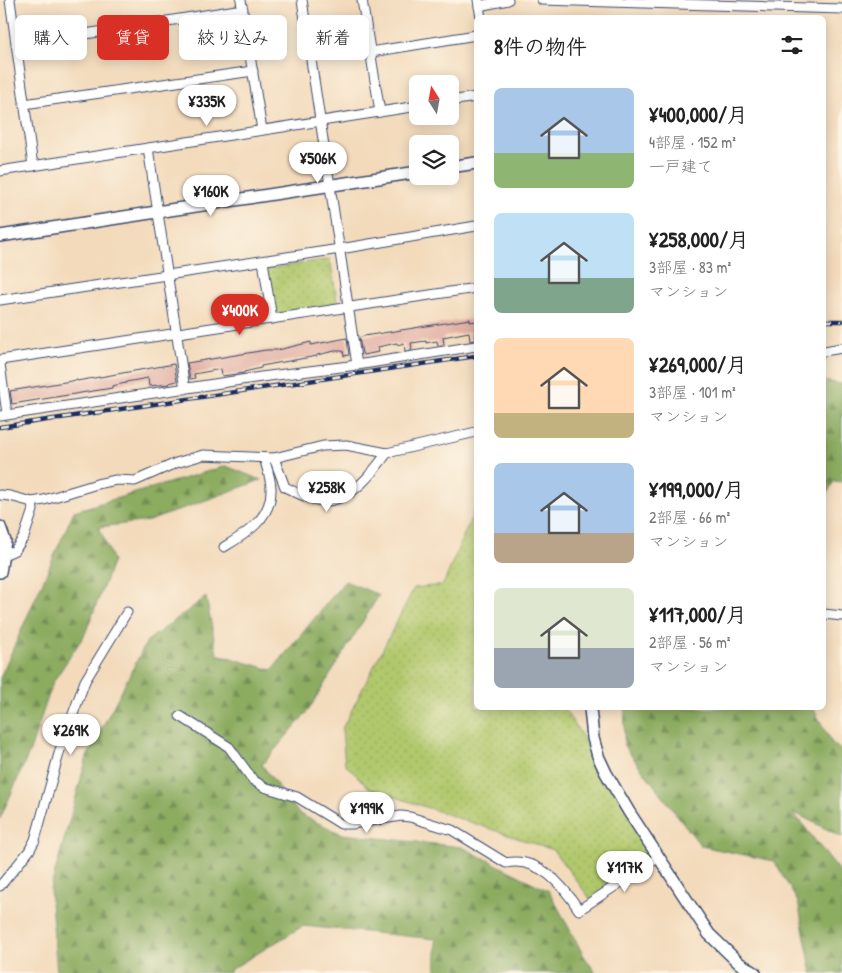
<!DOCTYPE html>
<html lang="ja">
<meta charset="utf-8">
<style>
:root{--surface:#fff;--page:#f6f6f6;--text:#222;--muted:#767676;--accent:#d93025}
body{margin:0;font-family:"Patrick Hand","Klee One",sans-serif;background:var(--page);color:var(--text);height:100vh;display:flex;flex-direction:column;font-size:19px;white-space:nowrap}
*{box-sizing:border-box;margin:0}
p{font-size:16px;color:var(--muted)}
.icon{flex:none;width:28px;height:28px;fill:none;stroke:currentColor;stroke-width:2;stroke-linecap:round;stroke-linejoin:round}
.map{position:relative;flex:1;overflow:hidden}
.details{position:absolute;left:474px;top:15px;width:352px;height:695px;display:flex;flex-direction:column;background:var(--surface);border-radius:8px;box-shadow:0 2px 12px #0003}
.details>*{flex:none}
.guide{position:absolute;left:15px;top:15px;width:384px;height:45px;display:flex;gap:10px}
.needle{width:32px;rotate:349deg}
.fabs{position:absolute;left:409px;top:75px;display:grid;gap:10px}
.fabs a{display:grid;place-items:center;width:50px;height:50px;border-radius:8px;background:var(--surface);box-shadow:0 2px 12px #0003;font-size:25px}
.price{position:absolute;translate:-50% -42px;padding:0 11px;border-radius:18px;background:#fff;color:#222;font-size:16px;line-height:32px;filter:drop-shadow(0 1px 2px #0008)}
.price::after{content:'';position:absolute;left:50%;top:30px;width:15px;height:11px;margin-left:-8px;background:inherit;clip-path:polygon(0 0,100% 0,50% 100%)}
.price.on{background:var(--accent);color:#fff}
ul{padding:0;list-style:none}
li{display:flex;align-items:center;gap:15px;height:125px;padding:0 20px}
li span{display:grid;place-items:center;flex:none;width:140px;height:100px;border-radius:8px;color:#555}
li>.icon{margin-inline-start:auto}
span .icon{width:60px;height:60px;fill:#fffc;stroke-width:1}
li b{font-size:21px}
h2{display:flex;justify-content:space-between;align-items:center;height:60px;padding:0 20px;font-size:21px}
.tag{padding:0 18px;border-radius:8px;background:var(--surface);box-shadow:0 2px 12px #0003;font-size:18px;line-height:45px}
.tag.on{background:var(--accent);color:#fff}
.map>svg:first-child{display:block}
.forest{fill:url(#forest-firs);stroke:#546e5f}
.park{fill:url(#park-dots);stroke:#667c65}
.building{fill:#e3b0a5}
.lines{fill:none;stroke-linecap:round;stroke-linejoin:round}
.minor-casing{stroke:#3b496c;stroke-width:11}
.tertiary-casing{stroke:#3b496c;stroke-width:14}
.minor{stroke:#fff;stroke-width:9}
.tertiary{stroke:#fff;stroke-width:11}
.rail-casing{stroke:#1b2f5e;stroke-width:4.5}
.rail{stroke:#fcf5e5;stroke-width:2.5;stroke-dasharray:8;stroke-linecap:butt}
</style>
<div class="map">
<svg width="842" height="973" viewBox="0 0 842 973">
<defs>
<pattern id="forest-firs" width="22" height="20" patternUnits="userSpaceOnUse" patternTransform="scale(1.25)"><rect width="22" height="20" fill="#8cac60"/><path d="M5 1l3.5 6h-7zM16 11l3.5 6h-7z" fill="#728c52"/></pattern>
<pattern id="park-dots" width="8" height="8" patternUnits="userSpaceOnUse" patternTransform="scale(1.25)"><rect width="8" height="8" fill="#b1c86c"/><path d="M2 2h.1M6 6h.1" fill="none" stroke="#98ac60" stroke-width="1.8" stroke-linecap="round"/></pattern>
</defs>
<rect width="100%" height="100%" fill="#fcf5e5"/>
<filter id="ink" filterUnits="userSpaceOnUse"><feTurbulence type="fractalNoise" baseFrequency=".02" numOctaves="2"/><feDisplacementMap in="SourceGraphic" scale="10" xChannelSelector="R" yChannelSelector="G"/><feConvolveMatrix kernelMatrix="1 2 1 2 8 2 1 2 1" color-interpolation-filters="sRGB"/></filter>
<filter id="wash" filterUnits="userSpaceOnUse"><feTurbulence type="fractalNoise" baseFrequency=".0096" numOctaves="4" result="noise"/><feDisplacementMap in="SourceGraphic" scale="20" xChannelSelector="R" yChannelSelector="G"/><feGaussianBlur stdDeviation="1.12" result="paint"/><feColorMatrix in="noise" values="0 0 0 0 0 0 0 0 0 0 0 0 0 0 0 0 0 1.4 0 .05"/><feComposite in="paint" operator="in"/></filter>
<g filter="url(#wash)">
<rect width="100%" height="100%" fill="#f3dabb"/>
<g class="forest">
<polygon points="824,381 842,384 842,482 834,481 824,499"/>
<polygon points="226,466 261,480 149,521 99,527 113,561 85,634 53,682 30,751 0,819 0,678 74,511"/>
<polygon points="345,581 379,595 308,711 262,765 299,814 342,834 462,847 549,891 584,956 596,973 436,973 436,939 303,926 230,970 230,973 57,973 50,890 87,757 147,641 206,597 217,654 272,670"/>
<polygon points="625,708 813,708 832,743 842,751 842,837 793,812 842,875 842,973 812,973 798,902 774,861 701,846 624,746"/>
</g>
<g class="park">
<polygon points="330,259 338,306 273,315 267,269"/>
<polygon points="476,506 476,708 564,708 659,857 592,901 553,850 369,788 345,764 342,729 414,588 443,585"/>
</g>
<g id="blocks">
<g class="building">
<polygon points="470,319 470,322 476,321 476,340 470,341 469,332 443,337 444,344 438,346 437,341 426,343 426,341 411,343 412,350 405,351 404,343 398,345 397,343 378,347 379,352 363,355 362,353 359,338 364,336"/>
<polygon points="347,338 349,355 344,356 343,351 335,351 317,355 317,356 261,366 261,368 244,372 244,373 222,376 221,369 194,374 195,378 190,379 187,363 266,350 278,350 311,342 311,345"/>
<polygon points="174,364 177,381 169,383 170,384 149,386 148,378 126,382 126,383 112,386 112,388 12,404 10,391 77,380 77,381"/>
</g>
</g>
</g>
<g filter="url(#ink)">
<use href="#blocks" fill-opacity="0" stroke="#3b496c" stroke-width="1"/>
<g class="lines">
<defs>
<g id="minor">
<polyline points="10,0 33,166"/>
<polyline points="241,0 262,130"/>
<polyline points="302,0 357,365"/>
<polyline points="362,0 380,112"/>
<polyline points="478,0 479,6 508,0"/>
<polyline points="542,0 842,9"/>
<polyline points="479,6 481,18"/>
<polyline points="16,45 243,9"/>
<polyline points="371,52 476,35"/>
<polyline points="450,101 476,97"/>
<polyline points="24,104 253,71"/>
<polyline points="148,148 185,389"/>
<polyline points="0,171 418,106"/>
<polyline points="263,261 272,319"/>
<polyline points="0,300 340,249 476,226"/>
<polyline points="824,351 842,348"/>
<polyline points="0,360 476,288"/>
<polyline points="0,364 7,414"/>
<polyline points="0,416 261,377 357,365 476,346"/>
<path d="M274,458L285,487C297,493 313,502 327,501C353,499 373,472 387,453"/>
<polyline points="0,495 10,496 32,502 44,500 97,484 116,480 135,481 176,463 203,455 274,458 323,446 346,445 387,453 476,432"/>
<path d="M224,547C246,534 272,518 271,489C271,479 267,468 264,458"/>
<polyline points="4,555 15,550 24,537 33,510 32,502"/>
<polyline points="824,614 842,616"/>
<path d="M180,716L229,747L253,780L264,787L297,797L341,824H352L401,816L410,817L452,830L506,863C538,856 563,885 579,910L659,857"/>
<polyline points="0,886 29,851 35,840 60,750 85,681 127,612"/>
</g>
<g id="tertiary">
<polyline points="450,167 476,163"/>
<polyline points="0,236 418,172"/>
<polyline points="0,527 5,541 0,572"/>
<polyline points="590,708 593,738 598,756 606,773 629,812 709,934 739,963 755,973"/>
</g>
</defs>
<use href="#minor" class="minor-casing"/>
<use href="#tertiary" class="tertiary-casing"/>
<use href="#minor" class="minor"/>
<use href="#tertiary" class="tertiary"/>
<defs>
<g id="rail">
<polyline points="824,321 842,321"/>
<polyline points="0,427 476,356"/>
</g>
</defs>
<use href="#rail" class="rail-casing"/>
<use href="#rail" class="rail"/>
</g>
</g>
</svg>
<div class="fabs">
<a><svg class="needle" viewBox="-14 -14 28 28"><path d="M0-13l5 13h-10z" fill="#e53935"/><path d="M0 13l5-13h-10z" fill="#767676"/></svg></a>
<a><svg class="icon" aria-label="layers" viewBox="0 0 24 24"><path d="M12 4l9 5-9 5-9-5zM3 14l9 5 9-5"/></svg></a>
</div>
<b class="price" style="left:207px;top:127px">¥335K</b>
<b class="price" style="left:318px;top:184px">¥506K</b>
<b class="price" style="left:211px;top:217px">¥160K</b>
<b class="price on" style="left:240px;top:336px">¥400K</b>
<b class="price" style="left:327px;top:513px">¥258K</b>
<b class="price" style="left:71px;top:756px">¥269K</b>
<b class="price" style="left:367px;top:834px">¥199K</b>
<b class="price" style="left:625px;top:893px">¥117K</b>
<div class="guide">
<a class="tag">購入</a>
<a class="tag on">賃貸</a>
<a class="tag">絞り込み</a>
<a class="tag">新着</a>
</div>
<section class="details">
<h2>8件の物件<svg class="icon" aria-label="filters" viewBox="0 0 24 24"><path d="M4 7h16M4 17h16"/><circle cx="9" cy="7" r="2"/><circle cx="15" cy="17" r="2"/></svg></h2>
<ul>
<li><span style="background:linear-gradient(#a9c7e8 65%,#8fb573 0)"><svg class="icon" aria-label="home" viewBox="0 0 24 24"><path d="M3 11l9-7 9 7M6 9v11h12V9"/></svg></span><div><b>¥400,000/月</b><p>4部屋 · 152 m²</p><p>一戸建て</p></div></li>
<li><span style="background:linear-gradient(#bfe0f5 65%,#7fa58c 0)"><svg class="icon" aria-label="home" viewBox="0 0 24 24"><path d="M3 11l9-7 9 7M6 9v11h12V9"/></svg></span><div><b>¥258,000/月</b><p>3部屋 · 83 m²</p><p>マンション</p></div></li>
<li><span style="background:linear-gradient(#ffd9b3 75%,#c2b280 0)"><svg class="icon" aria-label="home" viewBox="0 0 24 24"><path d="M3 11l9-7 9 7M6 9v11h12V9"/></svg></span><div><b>¥269,000/月</b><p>3部屋 · 101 m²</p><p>マンション</p></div></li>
<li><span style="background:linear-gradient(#a9c7e8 70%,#b9a48a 0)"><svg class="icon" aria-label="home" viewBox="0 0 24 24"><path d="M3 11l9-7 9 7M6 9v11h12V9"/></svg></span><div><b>¥199,000/月</b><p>2部屋 · 66 m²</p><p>マンション</p></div></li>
<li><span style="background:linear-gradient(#dfe7d0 60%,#9aa5b1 0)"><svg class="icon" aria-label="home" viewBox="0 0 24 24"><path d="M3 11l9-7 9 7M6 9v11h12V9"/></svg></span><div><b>¥117,000/月</b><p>2部屋 · 56 m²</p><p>マンション</p></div></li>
</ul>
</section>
</div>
